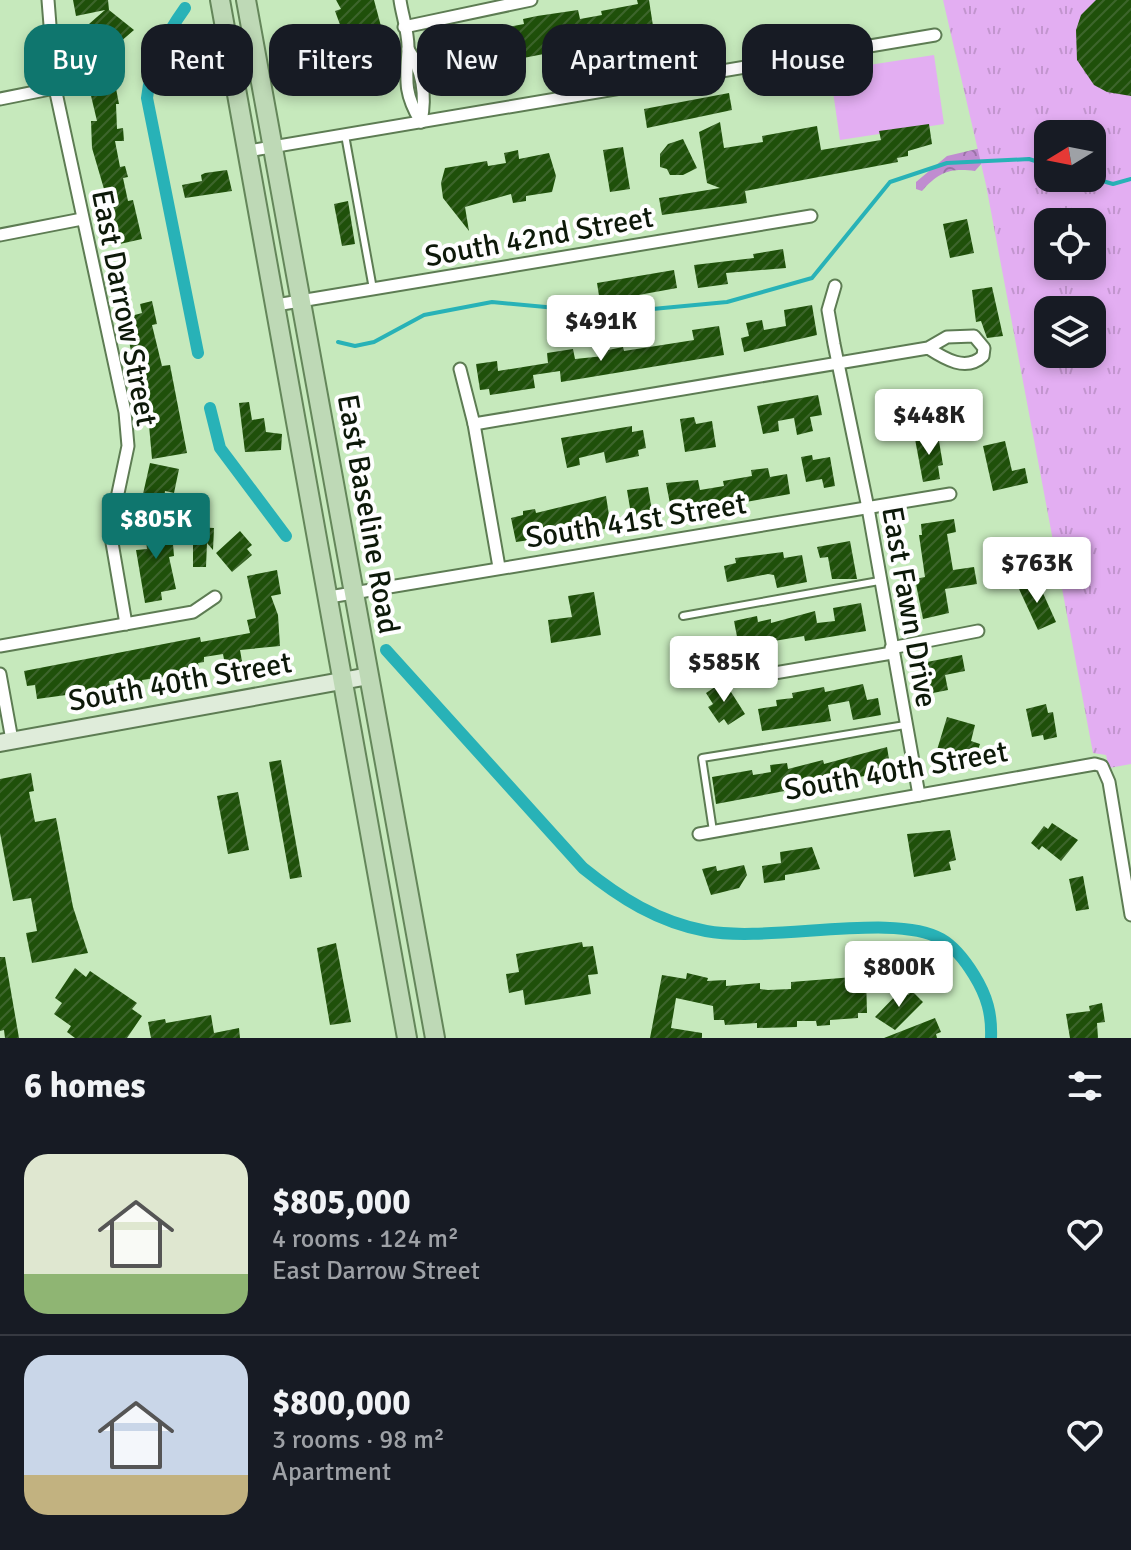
<!DOCTYPE html>
<meta charset="utf-8">
<style>
:root{--surface:#171b24;--page:#20242c;--text:#f1f3f6;--muted:#9ea1a6;--line:#363941;--accent:#0f766e}
body{margin:0;font-family:Signika,sans-serif;background:var(--page);color:var(--text);height:100vh;display:flex;flex-direction:column;font-size:30px;white-space:nowrap}
*{box-sizing:border-box;margin:0}
p{font-size:26px;color:var(--muted)}
.icon{flex:none;width:44px;height:44px;fill:none;stroke:currentColor;stroke-width:2;stroke-linecap:round;stroke-linejoin:round}
.map{position:relative;height:1038px;overflow:hidden}
.drawer{display:flex;flex-direction:column;background:var(--surface);flex:1}
.drawer>*{flex:none}
.top-card{position:absolute;left:24px;top:24px;width:1084px;height:72px;display:flex;gap:16px}
.needle{width:52px;rotate:260deg}
.buttons{position:absolute;left:1034px;top:120px;display:grid;gap:16px}
.buttons a{display:grid;place-items:center;width:72px;height:72px;border-radius:16px;background:var(--surface);box-shadow:0 4px 12px #0003;font-size:40px}
.price{position:absolute;translate:-50% -68px;padding:0 18px;border-radius:8px;background:#fff;color:#222;font-size:26px;line-height:52px;filter:drop-shadow(0 2px 4px #0008)}
.price::after{content:'';position:absolute;left:50%;top:48px;width:24px;height:18px;margin-left:-12px;background:inherit;clip-path:polygon(0 0,100% 0,50% 100%)}
.price.selected{background:var(--accent);color:#fff}
ul{padding:0;list-style:none}
li{display:flex;align-items:center;gap:24px;height:200px;padding:0 24px}
li+li{border-top:2px solid var(--line)}
li span{display:grid;place-items:center;flex:none;width:224px;height:160px;border-radius:24px;color:#555}
li>.icon{margin-inline-start:auto}
span .icon{width:96px;height:96px;fill:#fffc;stroke-width:1}
li b{font-size:34px}
h2{display:flex;justify-content:space-between;align-items:center;height:96px;padding:0 24px;font-size:34px}
.tag{padding:0 28px;border-radius:24px;background:var(--surface);box-shadow:0 4px 12px #0003;font-size:28px;line-height:72px}
.tag.selected{background:var(--accent);color:#fff}
.map>svg:first-child{display:block}
.green{fill:#e3aef2}
.forest{fill:url(#forest-crowns)}
.park{fill:url(#park-tufts);fill-rule:evenodd}
.lines{fill:none;stroke-linecap:round;stroke-linejoin:round}
.stream{stroke:#28b2b7;stroke-width:4}
.canal{stroke:#28b2b7;stroke-width:12}
.building{fill:url(#building-hatch)}
.service-casing{stroke:#5d7c53;stroke-width:10}
.minor-casing{stroke:#5d7c53;stroke-width:15}
.secondary-casing{stroke:#5d7c53;stroke-width:20}
.primary-casing{stroke:#64865a;stroke-width:22}
.service{stroke:#fff;stroke-width:6}
.minor{stroke:#fff;stroke-width:11}
.secondary{stroke:#dfecda;stroke-width:16}
.primary{stroke:#bed9b6;stroke-width:18}
.labels{text-anchor:middle;dominant-baseline:central;stroke-width:8;stroke-linejoin:round;paint-order:stroke}
.street-label{font-size:30px;fill:#0d1909;stroke:#fefefe}
</style>
<div class="map">
<svg width="1131" height="1038" viewBox="0 0 1131 1038">
<defs>
<pattern id="forest-crowns" width="20" height="18" patternUnits="userSpaceOnUse" patternTransform="scale(2)"><rect width="20" height="18" fill="#c08cd0"/><path d="M2 6a3 3 0 1 1 6 0M12 15a3 3 0 1 1 6 0" fill="none" stroke="#9a72a7"/></pattern>
<pattern id="park-tufts" width="24" height="20" patternUnits="userSpaceOnUse" patternTransform="scale(2)"><rect width="24" height="20" fill="#e3aef2"/><path d="M3 7l-1-3M5 7V3M7 7l1-3M15 17l-1-3M17 17v-4M19 17l1-3" fill="none" stroke="#c295ce"/></pattern>
<pattern id="building-hatch" width="6" height="6" patternUnits="userSpaceOnUse" patternTransform="scale(2)"><rect width="6" height="6" fill="#1f500a"/><path d="M-1 1l2-2M0 6l6-6M5 7l2-2" fill="none" stroke="#3d652c"/></pattern>
</defs>
<rect width="100%" height="100%" fill="#c6e9bc"/>
<polygon class="green" points="934,55 944,124 840,140 830,71"/>
<path class="forest" d="M981,148L989,155L975,171C950,168 939,172 922,191L916,189V182L947,156Z"/>
<path class="park" d="M943,0H1131V764L1109,768L1106,755L1093,753L986,185ZM1048,134H1092V178H1048ZM1048,222H1092V266H1048ZM1048,310H1092V354H1048Z"/>
<g class="lines">
<g class="stream">
<polyline points="1092,178 1113,184 1131,179"/>
<polyline points="338,342 355,346 374,342 424,315 492,302 610,313 727,302 812,278 890,182 947,163 1029,159 1048,165"/>
</g>
<g class="canal">
<path d="M185,8C165,36 151,63 147,98L198,353"/>
<polyline points="210,408 220,448 286,536"/>
<path d="M386,650L583,868C620,898 658,922 706,931C768,943 896,912 941,939C955,947 966,962 974,975C987,996 992,1014 991,1038"/>
</g>
</g>
<g class="building">
<polygon points="73,0 108,0 109,10 134,30 112,49 118,78 114,78 119,104 116,104 117,129 123,128 124,141 115,141 120,167 125,166 128,177 123,178 128,201 133,200 142,239 111,246 104,189 92,148 91,121 97,121 82,58 102,54 81,31 105,10 76,16"/>
<polygon points="336,0 374,0 382,30 346,41 335,11 341,9"/>
<polygon points="637,0 649,0 655,39 642,42 642,37 616,41 617,49 604,51 603,46 554,55 554,52 443,74 438,40 524,24 523,19 537,16 578,10 580,19 602,15 601,11 638,4"/>
<polygon points="1096,0 1131,0 1131,96 1107,92 1094,85 1077,60 1076,30 1081,15"/>
<polygon points="729,93 732,110 647,128 644,109"/>
<polygon points="720,122 724,148 763,142 762,136 817,126 821,150 881,140 879,131 929,124 932,144 908,151 908,156 897,158 898,162 745,191 747,203 662,215 659,198 720,188 707,183 699,132"/>
<polygon points="683,139 697,168 683,175 670,175 667,169 660,167 660,154 668,144"/>
<polygon points="623,147 630,189 610,192 603,150"/>
<polygon points="518,150 519,159 549,153 556,176 552,192 526,196 526,201 513,203 511,194 465,207 469,231 443,198 441,183 445,168 487,161 488,166 506,163 504,153"/>
<polygon points="227,170 232,191 185,198 182,185 202,181 201,175 205,173"/>
<polygon points="348,201 355,244 342,246 334,204"/>
<polygon points="967,219 974,253 950,258 943,224"/>
<polygon points="783,249 786,268 726,273 728,284 698,288 694,265 754,258 753,254"/>
<polygon points="674,270 677,288 600,302 597,283"/>
<polygon points="992,287 1003,336 987,338 981,321 976,322 972,290"/>
<polygon points="152,301 157,324 152,325 162,366 170,365 187,453 152,459 146,391 137,355 132,356 129,341 136,339 131,316 142,313 140,304"/>
<polygon points="812,305 817,335 744,352 741,338 749,336 746,323 762,320 764,330 786,326 784,310"/>
<polygon points="719,326 724,355 561,382 560,371 533,375 535,388 490,395 489,389 480,390 476,364 497,361 498,371 548,363 547,353 573,349 575,359 604,356 603,351 623,347 624,351 694,340 692,330"/>
<polygon points="818,395 822,415 810,417 813,431 797,435 794,418 778,421 779,431 763,434 757,406"/>
<polygon points="249,402 252,420 264,418 266,432 282,434 281,450 245,452 239,403"/>
<polygon points="694,417 696,424 712,421 716,447 685,452 680,419"/>
<polygon points="632,426 632,432 643,430 646,448 638,450 639,456 606,463 604,452 579,458 580,465 567,468 561,438"/>
<polygon points="938,435 943,465 938,466 940,479 923,482 915,439"/>
<polygon points="1005,441 1012,471 1025,468 1028,483 993,491 983,446"/>
<polygon points="812,455 813,460 830,457 835,486 824,488 822,479 806,482 801,457"/>
<polygon points="150,463 179,469 174,493 165,491 164,499 143,494"/>
<polygon points="768,468 770,477 787,474 790,494 690,512 689,506 671,509 666,483 698,480 700,490 724,486 723,481 752,476 751,470"/>
<polygon points="648,487 653,517 632,520 627,490"/>
<polygon points="606,496 611,528 516,542 511,518 523,515 523,511 535,509 536,513"/>
<polygon points="165,517 168,545 173,544 174,556 169,557 176,589 161,592 162,600 145,603 136,550 147,549 144,521"/>
<polygon points="954,519 956,532 947,534 953,570 974,567 977,584 945,589 949,613 923,619 915,579 925,577 919,535 922,535 921,524"/>
<polygon points="193,527 214,528 213,550 207,543 206,567 193,567"/>
<polygon points="240,531 252,545 247,549 252,555 232,572 216,553"/>
<polygon points="850,541 857,579 832,579 828,557 820,558 817,547"/>
<polygon points="783,552 784,558 802,555 807,582 777,588 774,575 768,574 727,582 724,566 736,563 735,558"/>
<polygon points="277,570 281,594 271,596 278,615 280,646 240,650 243,667 226,670 223,654 204,657 204,662 198,663 200,672 142,680 143,685 130,687 129,678 109,681 110,689 37,699 35,685 27,686 24,671 200,637 201,642 250,633 247,620 256,618 247,576"/>
<polygon points="1037,580 1056,622 1038,630 1019,589"/>
<polygon points="594,592 601,635 551,643 548,620 572,617 568,596"/>
<polygon points="861,603 866,631 805,641 804,636 739,647 734,621 757,616 758,622 771,619 771,623 815,611 817,623 835,621 833,608"/>
<polygon points="709,640 732,648 722,677 700,670"/>
<polygon points="962,655 965,671 945,675 948,690 928,694 922,663"/>
<polygon points="724,681 745,714 728,725 724,719 719,723 708,707 713,704 706,693"/>
<polygon points="863,684 867,700 878,698 881,715 853,720 849,701 828,705 831,721 762,731 758,709 777,706 776,700 793,698 792,693 824,687 825,692"/>
<polygon points="1046,704 1048,713 1053,712 1057,737 1044,740 1043,735 1032,737 1026,709"/>
<polygon points="947,717 975,725 971,741 980,744 973,765 948,758 949,754 937,750"/>
<polygon points="887,747 891,771 716,804 712,777 752,770 753,775 771,772 770,765 787,763 788,769 823,760 824,764"/>
<polygon points="281,760 302,877 290,879 269,762"/>
<polygon points="31,773 34,791 29,792 35,822 56,818 73,907 88,953 32,963 26,933 37,931 31,898 13,901 0,833 0,779"/>
<polygon points="238,792 249,850 228,854 217,796"/>
<polygon points="1052,823 1078,840 1061,861 1042,846 1039,850 1031,843 1044,826 1048,829"/>
<polygon points="950,830 956,860 949,862 951,870 914,877 907,834"/>
<polygon points="812,847 820,869 785,875 785,880 764,883 762,866 781,863 780,852"/>
<polygon points="744,865 747,875 739,888 711,895 702,869 716,866 717,871"/>
<polygon points="1083,876 1089,909 1076,911 1069,879"/>
<polygon points="582,942 583,947 593,946 598,974 588,975 591,994 525,1005 523,990 509,993 506,974 519,972 516,954"/>
<polygon points="336,943 351,1022 330,1025 317,948"/>
<polygon points="0,957 5,957 19,1038 5,1038 4,1030 0,1031"/>
<polygon points="75,968 86,977 90,971 137,1003 132,1009 142,1016 127,1038 75,1038 67,1032 71,1026 54,1014 62,1003 55,998"/>
<polygon points="687,973 708,978 707,981 726,980 726,986 760,983 760,989 768,990 791,989 791,982 866,976 867,1013 858,1013 858,1018 830,1020 830,1025 817,1026 816,1021 797,1021 797,1027 757,1028 757,1023 725,1025 724,1020 714,1020 713,1006 676,998 671,1028 702,1033 702,1038 650,1038 662,975 686,979"/>
<polygon points="902,989 908,995 912,991 923,1002 895,1030 875,1017"/>
<polygon points="1102,1003 1105,1022 1097,1023 1098,1038 1070,1038 1066,1014 1090,1011 1089,1006"/>
<polygon points="211,1015 214,1033 239,1028 240,1038 151,1038 148,1022 165,1019 166,1023"/>
<polygon points="935,1018 941,1032 936,1034 937,1038 884,1038"/>
</g>
<g class="lines">
<defs>
<g id="service">
<polyline points="345,135 373,289"/>
<polyline points="683,616 879,581"/>
<polyline points="713,831 702,758 905,725"/>
</g>
<g id="minor">
<polyline points="48,0 55,88 125,412 128,446 110,531 126,624"/>
<path d="M400,0C402,15 409,34 408,50C406,81 404,94 421,122"/>
<polyline points="404,27 531,0"/>
<path d="M408,49C423,71 426,97 421,122"/>
<polyline points="0,99 55,88"/>
<polyline points="248,151 935,35"/>
<polyline points="0,235 82,219"/>
<polyline points="835,286 828,310 834,344 868,508 919,795"/>
<polyline points="276,305 811,216"/>
<polyline points="460,369 474,424 499,567"/>
<path d="M474,424L928,348L947,337L974,336L984,348L983,356C966,372 945,359 928,348"/>
<polyline points="329,597 950,494"/>
<polyline points="0,646 193,612 215,597"/>
<polyline points="891,648 978,631"/>
<polyline points="0,674 12,740"/>
<polyline points="757,676 892,653"/>
<polyline points="699,834 1095,764 1102,766 1109,782 1131,915"/>
</g>
<polyline id="secondary" points="0,743 369,676"/>
<g id="primary">
<polyline points="220,0 407,1038"/>
<polyline points="246,0 435,1038"/>
</g>
</defs>
<use href="#service" class="service-casing"/>
<use href="#minor" class="minor-casing"/>
<use href="#secondary" class="secondary-casing"/>
<use href="#primary" class="primary-casing"/>
<use href="#service" class="service"/>
<use href="#minor" class="minor"/>
<use href="#secondary" class="secondary"/>
<use href="#primary" class="primary"/>
</g>
<g class="labels">
<g class="street-label">
<text transform="translate(539 237) rotate(-10)">South 42nd Street</text>
<text transform="translate(124 308) rotate(79)">East Darrow Street</text>
<text transform="translate(368 514) rotate(80)">East Baseline Road</text>
<text transform="translate(636 521) rotate(-9)">South 41st Street</text>
<text transform="translate(909 607) rotate(80)">East Fawn Drive</text>
<text transform="translate(180 682) rotate(-10)">South 40th Street</text>
<text transform="translate(896 771) rotate(-10)">South 40th Street</text>
</g>
</g>
</svg>
<div class="buttons">
<a><svg class="needle" viewBox="-14 -14 28 28"><path d="M0-13l5 13h-10z" fill="#e53935"/><path d="M0 13l5-13h-10z" fill="#9ea1a6"/></svg></a>
<a><svg class="icon" aria-label="locate" viewBox="0 0 24 24"><circle cx="12" cy="12" r="6"/><path d="M12 2v4M12 18v4M2 12h4M18 12h4"/></svg></a>
<a><svg class="icon" aria-label="layers" viewBox="0 0 24 24"><path d="M12 4l9 5-9 5-9-5zM3 14l9 5 9-5"/></svg></a>
</div>
<b class="price" style="left:601px;top:363px">$491K</b>
<b class="price" style="left:929px;top:457px">$448K</b>
<b class="price selected" style="left:156px;top:561px">$805K</b>
<b class="price" style="left:1037px;top:605px">$763K</b>
<b class="price" style="left:724px;top:704px">$585K</b>
<b class="price" style="left:899px;top:1009px">$800K</b>
<div class="top-card">
<a class="tag selected">Buy</a>
<a class="tag">Rent</a>
<a class="tag">Filters</a>
<a class="tag">New</a>
<a class="tag">Apartment</a>
<a class="tag">House</a>
</div>
</div>
<section class="drawer">
<h2>6 homes<svg class="icon" aria-label="filters" viewBox="0 0 24 24"><path d="M4 7h16M4 17h16"/><circle cx="9" cy="7" r="2"/><circle cx="15" cy="17" r="2"/></svg></h2>
<ul>
<li><span style="background:linear-gradient(#dfe7d0 75%,#8fb573 0)"><svg class="icon" aria-label="home" viewBox="0 0 24 24"><path d="M3 11l9-7 9 7M6 9v11h12V9"/></svg></span><div><b>$805,000</b><p>4 rooms · 124 m²</p><p>East Darrow Street</p></div><svg class="icon" aria-label="heart" viewBox="0 0 24 24"><path d="M12 20l-8-8c-3-5 5-10 8-4 3-6 11-1 8 4z"/></svg></li>
<li><span style="background:linear-gradient(#c9d6e8 75%,#c2b280 0)"><svg class="icon" aria-label="home" viewBox="0 0 24 24"><path d="M3 11l9-7 9 7M6 9v11h12V9"/></svg></span><div><b>$800,000</b><p>3 rooms · 98 m²</p><p>Apartment</p></div><svg class="icon" aria-label="heart" viewBox="0 0 24 24"><path d="M12 20l-8-8c-3-5 5-10 8-4 3-6 11-1 8 4z"/></svg></li>
</ul>
</section>
